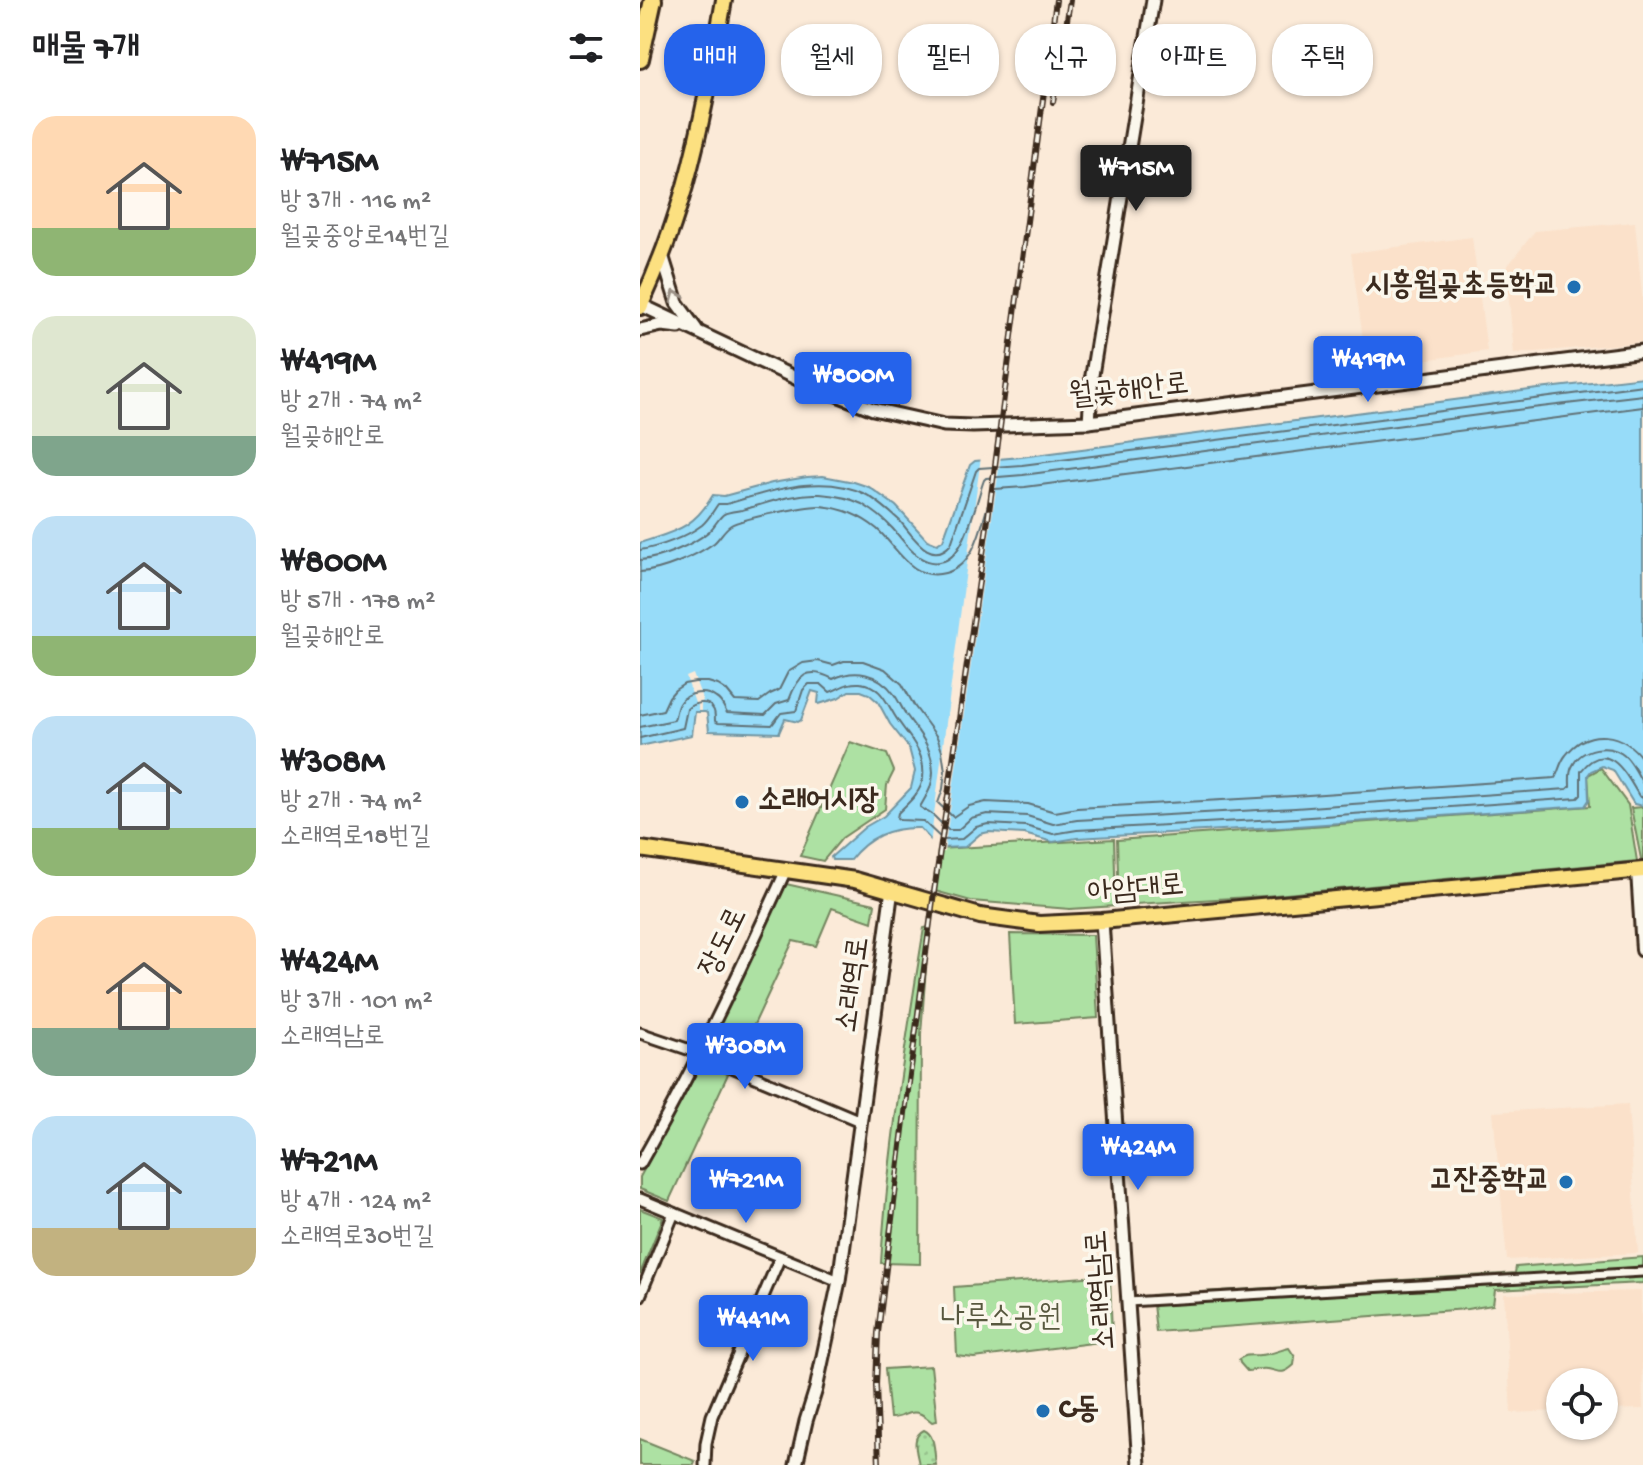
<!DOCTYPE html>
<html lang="ko">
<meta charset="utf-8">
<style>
:root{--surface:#fff;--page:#f6f6f6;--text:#202124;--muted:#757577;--accent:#2563eb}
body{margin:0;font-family:"Gochi Hand","Poor Story",sans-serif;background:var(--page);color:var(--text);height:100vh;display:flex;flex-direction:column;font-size:30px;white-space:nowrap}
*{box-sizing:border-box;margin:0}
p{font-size:26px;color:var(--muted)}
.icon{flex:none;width:44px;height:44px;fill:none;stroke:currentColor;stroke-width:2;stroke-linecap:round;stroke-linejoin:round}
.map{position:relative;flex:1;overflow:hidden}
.panel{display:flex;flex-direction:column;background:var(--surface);width:640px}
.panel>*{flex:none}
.banner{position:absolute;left:24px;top:24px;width:760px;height:72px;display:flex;gap:16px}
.controls{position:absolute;left:906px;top:1368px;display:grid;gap:16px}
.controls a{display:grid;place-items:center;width:72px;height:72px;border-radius:50%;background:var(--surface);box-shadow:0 2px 6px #0004;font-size:40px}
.price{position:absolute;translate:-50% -68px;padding:0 18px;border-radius:8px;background:var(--accent);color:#fff;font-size:26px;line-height:52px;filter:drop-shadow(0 2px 4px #0008)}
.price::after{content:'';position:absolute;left:50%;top:48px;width:24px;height:18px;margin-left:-12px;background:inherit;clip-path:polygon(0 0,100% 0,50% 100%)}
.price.selected{background:#222;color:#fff}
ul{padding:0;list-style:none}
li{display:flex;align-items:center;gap:24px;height:200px;padding:0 32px}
li span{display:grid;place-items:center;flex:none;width:224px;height:160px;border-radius:24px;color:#555}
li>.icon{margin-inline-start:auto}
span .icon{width:96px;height:96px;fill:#fffc;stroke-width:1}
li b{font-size:34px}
h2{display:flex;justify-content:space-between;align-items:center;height:96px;padding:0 32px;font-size:34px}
.pill{padding:0 28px;border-radius:32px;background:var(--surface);box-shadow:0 2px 6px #0004;font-size:28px;line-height:72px}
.pill.selected{background:var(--accent);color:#fff}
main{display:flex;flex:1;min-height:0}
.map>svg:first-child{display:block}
.built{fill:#fbe1ca}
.grass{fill:url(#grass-dots);stroke:#748660;stroke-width:2}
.park{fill:#ade1a3;stroke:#748660;stroke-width:2}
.water{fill:#97dcf9;stroke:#7295a1;stroke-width:2}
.pier{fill:#fbead8}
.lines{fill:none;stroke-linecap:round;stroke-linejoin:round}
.shore{stroke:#607176;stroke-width:2}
.pedestrian-casing{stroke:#3b2a1e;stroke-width:13}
.minor-casing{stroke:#3b2a1e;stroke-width:15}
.tertiary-casing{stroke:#3b2a1e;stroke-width:17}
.secondary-casing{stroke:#3b2a1e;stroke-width:18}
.primary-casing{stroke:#3b2a1e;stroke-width:20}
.motorway-casing{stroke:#3b2a1e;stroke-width:22}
.pedestrian{stroke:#fbf7ec;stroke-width:7}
.minor{stroke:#fbf7ec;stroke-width:9}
.tertiary{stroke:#fbf7ec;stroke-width:11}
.secondary{stroke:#fbf7ec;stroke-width:12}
.primary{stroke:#fce080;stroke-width:14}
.motorway{stroke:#fce080;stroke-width:16}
.rail-casing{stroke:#3b2a1e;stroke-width:6}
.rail{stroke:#fbf7ec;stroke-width:3;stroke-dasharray:9;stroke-linecap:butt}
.oneway{stroke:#9b9085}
.poi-dot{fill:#1f6fb2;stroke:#fbf7ec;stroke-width:3}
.labels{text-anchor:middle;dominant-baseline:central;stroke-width:7;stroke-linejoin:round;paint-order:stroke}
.poi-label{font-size:30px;font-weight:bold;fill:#3b2a1e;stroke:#fbf7ec;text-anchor:end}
.street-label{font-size:30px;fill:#3b2a1e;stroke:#fbf7ec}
.park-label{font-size:30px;fill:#58583f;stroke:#fbf7ec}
</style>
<main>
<section class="panel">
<h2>매물 7개<svg class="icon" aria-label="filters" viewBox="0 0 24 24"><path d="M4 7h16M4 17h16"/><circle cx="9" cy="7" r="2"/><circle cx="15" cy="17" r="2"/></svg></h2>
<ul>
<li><span style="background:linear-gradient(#ffd9b3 70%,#8fb573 0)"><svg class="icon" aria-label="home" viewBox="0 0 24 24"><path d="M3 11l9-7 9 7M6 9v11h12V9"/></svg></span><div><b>₩715M</b><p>방 3개 · 116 m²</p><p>월곶중앙로14번길</p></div></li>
<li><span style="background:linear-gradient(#dfe7d0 75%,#7fa58c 0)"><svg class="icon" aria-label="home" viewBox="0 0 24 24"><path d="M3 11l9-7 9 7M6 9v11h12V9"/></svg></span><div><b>₩419M</b><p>방 2개 · 74 m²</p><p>월곶해안로</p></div></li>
<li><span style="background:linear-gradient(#bfe0f5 75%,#8fb573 0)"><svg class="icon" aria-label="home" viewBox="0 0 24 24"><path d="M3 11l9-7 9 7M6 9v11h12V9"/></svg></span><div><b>₩800M</b><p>방 5개 · 178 m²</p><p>월곶해안로</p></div></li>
<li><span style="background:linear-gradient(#bfe0f5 70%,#8fb573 0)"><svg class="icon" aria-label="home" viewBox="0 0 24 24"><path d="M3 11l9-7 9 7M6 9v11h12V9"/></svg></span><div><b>₩308M</b><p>방 2개 · 74 m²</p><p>소래역로18번길</p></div></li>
<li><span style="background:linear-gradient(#ffd9b3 70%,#7fa58c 0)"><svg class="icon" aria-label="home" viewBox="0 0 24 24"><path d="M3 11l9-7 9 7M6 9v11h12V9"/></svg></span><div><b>₩424M</b><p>방 3개 · 101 m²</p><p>소래역남로</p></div></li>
<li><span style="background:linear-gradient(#bfe0f5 70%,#c2b280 0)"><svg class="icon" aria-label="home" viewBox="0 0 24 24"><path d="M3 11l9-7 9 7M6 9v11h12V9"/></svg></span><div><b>₩721M</b><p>방 4개 · 124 m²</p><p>소래역로30번길</p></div></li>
</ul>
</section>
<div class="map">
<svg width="1003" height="1465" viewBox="0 0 1003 1465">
<defs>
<pattern id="grass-dots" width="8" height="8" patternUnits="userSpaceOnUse" patternTransform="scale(2)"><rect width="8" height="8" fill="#ade1a3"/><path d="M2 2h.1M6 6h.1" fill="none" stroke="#96c18c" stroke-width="1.8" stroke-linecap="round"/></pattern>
</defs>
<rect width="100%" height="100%" fill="#fbead8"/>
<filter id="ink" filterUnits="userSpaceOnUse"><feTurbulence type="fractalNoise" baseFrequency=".0125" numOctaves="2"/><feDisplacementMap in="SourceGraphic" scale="16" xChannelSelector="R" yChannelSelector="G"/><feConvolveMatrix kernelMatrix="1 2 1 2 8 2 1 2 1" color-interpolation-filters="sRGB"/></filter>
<g filter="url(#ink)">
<g class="built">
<polygon points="995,222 1003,305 1003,342 874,354 866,268 895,231"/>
<polygon points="832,237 847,351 727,368 711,253"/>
<polygon points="988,1104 998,1253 867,1260 853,1112"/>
<polygon points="1001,1291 1003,1409 964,1410 964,1382 920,1382 920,1411 871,1413 864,1294"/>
</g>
<path class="grass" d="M284,1430C296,1435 294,1453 296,1465H279C277,1452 270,1437 284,1430Z"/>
<g class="park">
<polygon points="210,742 247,754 254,771 247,785 245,809 202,838 183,861 160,856"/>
<polygon points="961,768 988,805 997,861 625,896 479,905 477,840 950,806 948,775"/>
<polygon points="1003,807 1003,859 1001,859 991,808"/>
<polygon points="474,839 476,906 430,909 331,901 295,891 298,849"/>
<polygon points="146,884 235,904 232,922 192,908 176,946 153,941 97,1061 67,1049"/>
<path d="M289,927L281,1034L280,1264L241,1263C248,1150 266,1039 284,928Z"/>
<polygon points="370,934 453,935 458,1018 375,1024"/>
<polygon points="62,1063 88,1074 29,1201 0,1189 0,1177"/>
<polygon points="0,1209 23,1218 0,1274"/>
<polygon points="1003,1257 1003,1283 855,1290 853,1305 827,1309 516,1332 512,1295 863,1274 875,1273 876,1267"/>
<polygon points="470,1275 472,1338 460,1342 334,1358 317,1356 314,1287"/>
<path d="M649,1348L655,1357L654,1365C639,1379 637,1367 621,1369C616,1369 612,1371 607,1371L600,1363L599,1359C608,1353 611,1356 620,1355C629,1355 640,1350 649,1348Z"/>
<path d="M291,1366L297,1421L292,1422C288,1419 285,1416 281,1414C269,1409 261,1419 250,1418L245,1369Z"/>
<polygon points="0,1439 55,1461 54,1465 0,1465"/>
</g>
<path class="water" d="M1003,377V806L994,804L973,770L962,766L951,771L948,775L949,800L945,806L656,826L437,838L413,842L384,834L349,832L340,834L325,847L300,848L297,847L280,828C250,827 228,837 210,860H192L191,857L225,827L244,816L271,788L275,771L269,748L250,724L238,702L229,694L221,691H209L198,698L179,704L178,703L179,693L172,691L161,720L158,722L145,719L139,733L69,731L67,713L65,712H55L52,735L0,746V543C35,531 53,529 73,495L84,496L132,483L167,477L183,476L214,482L229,487L256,506L287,540L297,544L303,540L330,465L335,461L381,457L890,390Z"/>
<g class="pier">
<polygon points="361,455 304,852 299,852 290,845 341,456"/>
<polygon points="53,674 63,701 61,702 61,711 58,711 58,703 55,703 46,677"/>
</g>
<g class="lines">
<g class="shore">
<path d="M0,550C20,547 46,537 62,525C69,519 73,511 78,504H86C129,492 181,472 225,494C237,500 249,511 259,520C272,534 290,568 311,544L336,471L339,468L382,465L1003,385"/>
<path d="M0,560C19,559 53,545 68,532C74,528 78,518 84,514C88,512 97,511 102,510C127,503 154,493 180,494C193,495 210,498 222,504C232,510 243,518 251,527C265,541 279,569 304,561C326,554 336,501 344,480L346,478L383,475L892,408L1003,395"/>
<path d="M0,572C22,571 56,556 74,543C80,538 84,529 91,525C101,519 168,505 181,506C202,508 220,515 237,529C257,547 272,582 305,573C338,565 342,519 352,492L355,489L385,487L1003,407"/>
<path d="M0,715L23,710L29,697L35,690L44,684L55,682H68L78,685L86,690L95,701L119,702L130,694L139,690L148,672L163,663L178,661L193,665L204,661H223L245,669L262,684L275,707L297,737L302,751L305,771L303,789L298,803L313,817L329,806L346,802L388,804L415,812L437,808L654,796L915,778C919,771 920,762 926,755C948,726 984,732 1003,760"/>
<path d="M0,727L34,720C36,714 36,707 40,702C48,692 66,690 76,698C82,701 84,708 87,713L125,715L136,704L149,700C158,676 167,665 193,679C215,668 239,673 254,694C259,701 262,709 267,716C281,736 292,746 293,772C293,787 286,796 280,807L294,816L308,830H318L331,818L347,814L387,816L413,824L437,820L655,808L927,789L930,786C930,780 929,773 932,767C941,747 970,742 986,757C993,764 998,775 1003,784"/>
<path d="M0,738L43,728L47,709C53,703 68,699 73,709C75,711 75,718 75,721L78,723L132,725L141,713L156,711L163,690L169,684H181L190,692C201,688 207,682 220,683C240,685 246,701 255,716C268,737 286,751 283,778C281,793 268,803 258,813L257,818L260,820L283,821L303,840L322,839L336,827L348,824L385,826L413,834L437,830L656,818L938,798L941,795V771C968,737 986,774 999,796L1003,798"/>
</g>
<defs>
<polyline id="pedestrian" points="488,1302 1003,1272"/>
<g id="minor">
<polyline points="0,1033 59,1053 220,1121"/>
<path d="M0,1164C54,1069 101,969 146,870"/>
<polyline points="0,1199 199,1281"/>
<polyline points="0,1296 34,1213"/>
<polyline points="65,1465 66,1443 72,1416 140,1257"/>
</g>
<g id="tertiary">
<polyline points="22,255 37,303 56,329"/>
<polyline points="1,305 164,382 233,409 304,425 333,426 449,422 1003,351"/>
<polyline points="0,330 22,325 39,327"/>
<polyline points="449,422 452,375 513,0"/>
<polyline points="462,921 499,1465"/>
<polyline points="156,1465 166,1421 176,1389 199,1281 252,889"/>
</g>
<polyline id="secondary" points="998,871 1003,950"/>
<g id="primary">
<path d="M0,307C18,268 33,228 45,186C62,125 73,62 84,0"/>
<polyline points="0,849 215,880 340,916 399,924 462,921 1003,870"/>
</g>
<polyline id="motorway" points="0,59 13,0"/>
</defs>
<use href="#pedestrian" class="pedestrian-casing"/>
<use href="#minor" class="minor-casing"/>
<use href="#tertiary" class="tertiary-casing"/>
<use href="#secondary" class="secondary-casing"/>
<use href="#primary" class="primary-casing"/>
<use href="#motorway" class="motorway-casing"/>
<use href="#pedestrian" class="pedestrian"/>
<use href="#minor" class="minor"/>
<use href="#tertiary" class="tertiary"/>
<use href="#secondary" class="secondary"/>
<use href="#primary" class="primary"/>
<use href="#motorway" class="motorway"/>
<defs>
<g id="rail">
<polyline points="413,102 421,60 430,0"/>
<polyline points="239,1465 236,1385 238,1333 265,1113 294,892 348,519 416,0"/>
</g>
</defs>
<use href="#rail" class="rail-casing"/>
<use href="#rail" class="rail"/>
</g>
<defs><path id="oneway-chevron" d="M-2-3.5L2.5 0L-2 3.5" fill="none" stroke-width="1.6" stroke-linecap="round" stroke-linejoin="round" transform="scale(2)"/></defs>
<use class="oneway" href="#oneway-chevron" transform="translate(36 296) rotate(-113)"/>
</g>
<g class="poi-dot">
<circle cx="934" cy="287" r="8"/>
<circle cx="102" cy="802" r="8"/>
<circle cx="926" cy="1182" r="8"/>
<circle cx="403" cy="1411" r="8"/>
</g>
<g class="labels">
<g class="poi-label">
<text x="918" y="287">시흥월곶초등학교</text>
<text x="118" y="802" text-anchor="start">소래어시장</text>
<text x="910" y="1182">고잔중학교</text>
<text x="419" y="1411" text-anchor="start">C동</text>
</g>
<g class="street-label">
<text transform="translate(489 392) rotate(-6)">월곶해안로</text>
<text transform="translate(496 891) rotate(-5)">아암대로</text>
<text transform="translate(85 943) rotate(-64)">장도로</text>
<text transform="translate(215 985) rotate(-82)">소래역로</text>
<text transform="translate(463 1290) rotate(-94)">소래역남로</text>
</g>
<g class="park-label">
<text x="361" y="1319">나루소공원</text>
</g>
</g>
</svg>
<div class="controls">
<a><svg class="icon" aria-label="locate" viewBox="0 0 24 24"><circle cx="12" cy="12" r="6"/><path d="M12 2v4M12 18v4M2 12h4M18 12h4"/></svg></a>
</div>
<b class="price selected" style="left:496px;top:213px">₩715M</b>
<b class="price" style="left:728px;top:404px">₩419M</b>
<b class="price" style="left:213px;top:420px">₩800M</b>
<b class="price" style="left:105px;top:1091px">₩308M</b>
<b class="price" style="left:498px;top:1192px">₩424M</b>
<b class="price" style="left:106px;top:1225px">₩721M</b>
<b class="price" style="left:113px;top:1363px">₩441M</b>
<div class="banner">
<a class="pill selected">매매</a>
<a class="pill">월세</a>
<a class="pill">필터</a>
<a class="pill">신규</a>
<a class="pill">아파트</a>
<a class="pill">주택</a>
</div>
</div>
</main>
